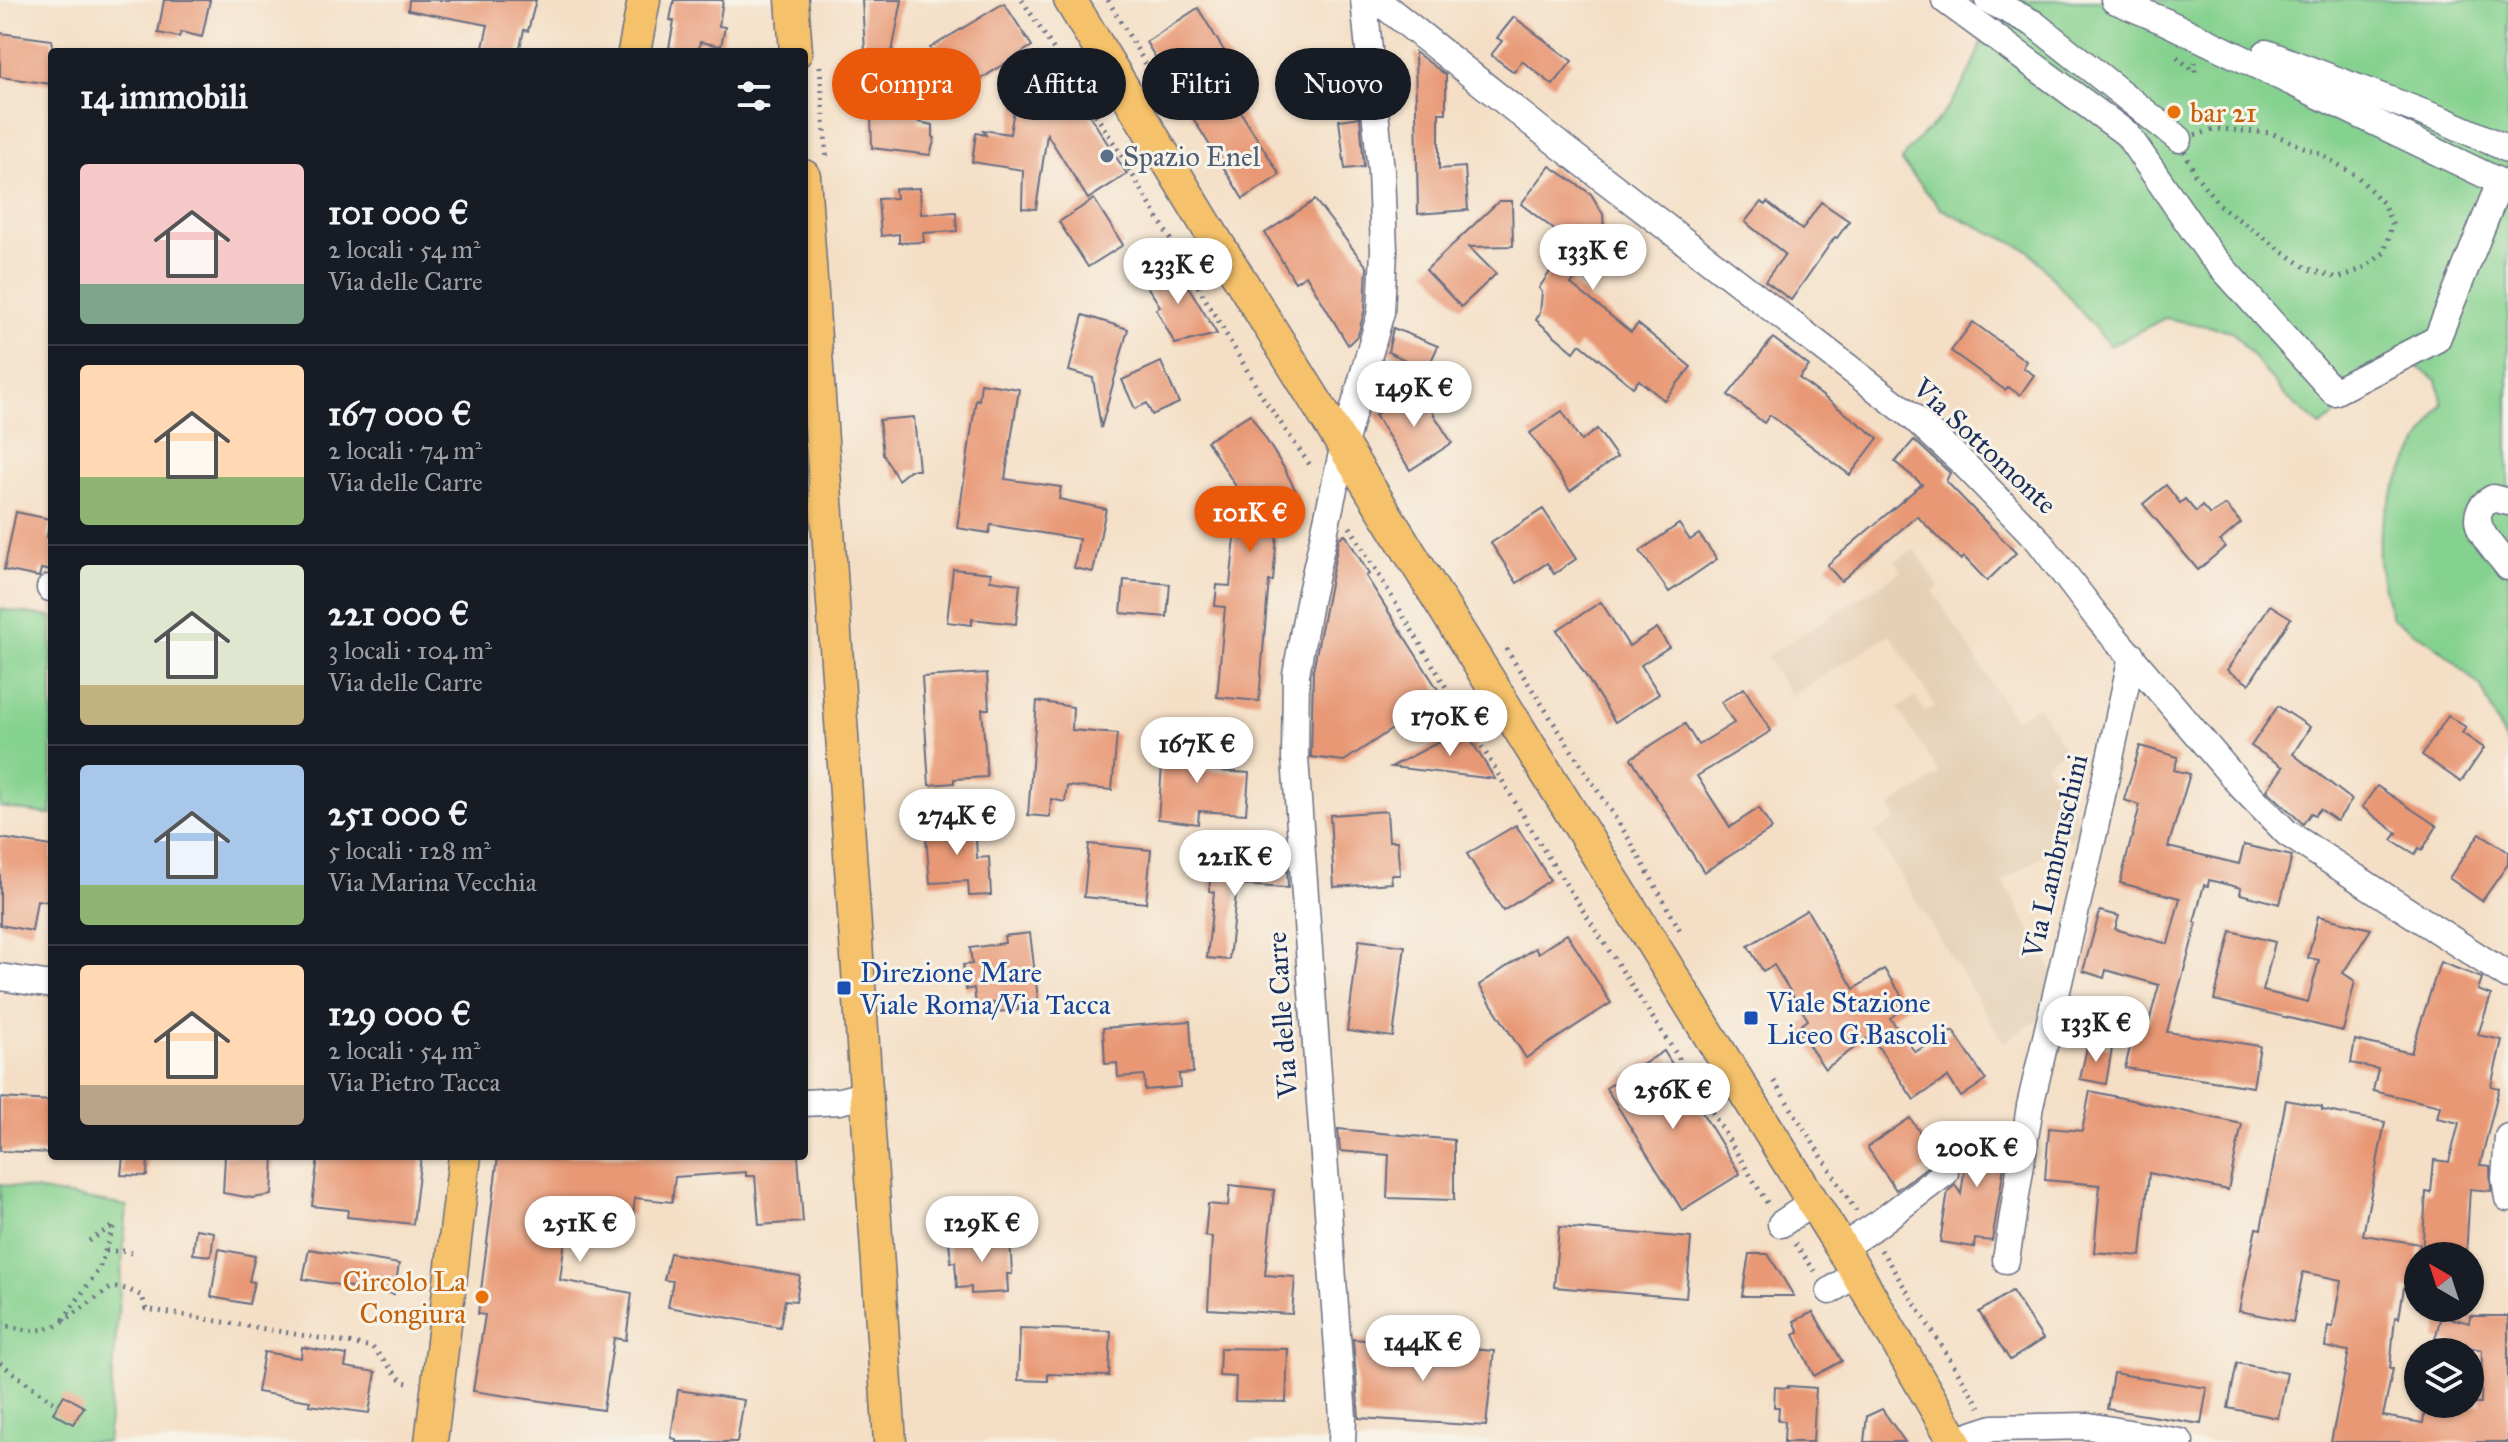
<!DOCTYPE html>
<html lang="it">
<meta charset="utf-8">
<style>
:root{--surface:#171b24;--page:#242831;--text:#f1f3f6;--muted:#9ea1a6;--line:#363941;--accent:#ea580c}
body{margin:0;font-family:"IM FELL Great Primer",serif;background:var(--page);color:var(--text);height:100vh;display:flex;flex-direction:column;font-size:30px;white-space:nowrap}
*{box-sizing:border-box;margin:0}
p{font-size:26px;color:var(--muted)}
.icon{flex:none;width:44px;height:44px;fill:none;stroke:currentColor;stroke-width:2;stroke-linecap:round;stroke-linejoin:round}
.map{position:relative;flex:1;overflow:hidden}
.panel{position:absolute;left:48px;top:48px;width:760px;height:1112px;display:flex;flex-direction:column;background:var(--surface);border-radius:8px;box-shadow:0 2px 6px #0004}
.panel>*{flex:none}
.banner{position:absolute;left:832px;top:48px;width:760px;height:72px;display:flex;gap:16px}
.needle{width:52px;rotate:321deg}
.buttons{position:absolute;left:2404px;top:1242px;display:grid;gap:16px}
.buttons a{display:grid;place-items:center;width:80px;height:80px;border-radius:50%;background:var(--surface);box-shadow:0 2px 6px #0004;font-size:40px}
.price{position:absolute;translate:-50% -68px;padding:0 18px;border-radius:28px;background:#fff;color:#222;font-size:26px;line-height:52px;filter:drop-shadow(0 2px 4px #0008)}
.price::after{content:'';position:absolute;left:50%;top:48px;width:24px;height:18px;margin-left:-12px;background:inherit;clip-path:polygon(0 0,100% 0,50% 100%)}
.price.current{background:var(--accent);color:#fff}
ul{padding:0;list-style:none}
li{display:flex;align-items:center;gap:24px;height:200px;padding:0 32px}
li+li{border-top:2px solid var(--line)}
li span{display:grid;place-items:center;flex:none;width:224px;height:160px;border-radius:8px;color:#555}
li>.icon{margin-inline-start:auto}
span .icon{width:96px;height:96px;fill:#fffc;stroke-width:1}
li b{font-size:34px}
h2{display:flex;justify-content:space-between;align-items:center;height:96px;padding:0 32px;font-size:34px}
.pill{padding:0 28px;border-radius:36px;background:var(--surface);box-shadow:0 2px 6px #0004;font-size:28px;line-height:72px}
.pill.current{background:var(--accent);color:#fff}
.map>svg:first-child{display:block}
.built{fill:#e5d0b6}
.green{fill:#85d18f;stroke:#508076;stroke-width:2}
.building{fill:#e89875}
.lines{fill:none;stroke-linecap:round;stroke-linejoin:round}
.minor-casing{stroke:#676d82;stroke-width:29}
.major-casing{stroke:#676d82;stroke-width:35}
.path{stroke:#676d82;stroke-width:5;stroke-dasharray:2 6;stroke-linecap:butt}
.minor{stroke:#fff;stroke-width:26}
.major{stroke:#f5c16b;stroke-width:32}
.food-dot{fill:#e8710a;stroke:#f7f3e8;stroke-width:3}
.service-dot{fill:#5c6f8a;stroke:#f7f3e8;stroke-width:3}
.transit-dot{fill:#1a4fb4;stroke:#f7f3e8;stroke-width:3}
.labels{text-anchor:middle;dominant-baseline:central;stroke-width:6;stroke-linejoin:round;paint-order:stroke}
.food-label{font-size:28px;fill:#c56008;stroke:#f7f3e8;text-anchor:start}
.service-label{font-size:28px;fill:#4e5e75;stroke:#f7f3e8;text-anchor:start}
.street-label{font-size:28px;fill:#1b2f5e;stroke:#f7f3e8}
.transit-label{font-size:28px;fill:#164399;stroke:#f7f3e8;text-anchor:start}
</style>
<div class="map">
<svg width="2508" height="1442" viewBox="0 0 2508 1442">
<rect width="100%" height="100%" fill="#f7f3e8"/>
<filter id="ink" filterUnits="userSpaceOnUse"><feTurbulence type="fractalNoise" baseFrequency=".0125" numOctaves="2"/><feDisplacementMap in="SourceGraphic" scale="16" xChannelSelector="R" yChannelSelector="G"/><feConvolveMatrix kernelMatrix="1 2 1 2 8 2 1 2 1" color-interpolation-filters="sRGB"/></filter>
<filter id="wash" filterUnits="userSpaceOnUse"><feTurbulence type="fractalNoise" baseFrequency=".006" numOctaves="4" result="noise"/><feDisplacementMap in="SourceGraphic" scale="32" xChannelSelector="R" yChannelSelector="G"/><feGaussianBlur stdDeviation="1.8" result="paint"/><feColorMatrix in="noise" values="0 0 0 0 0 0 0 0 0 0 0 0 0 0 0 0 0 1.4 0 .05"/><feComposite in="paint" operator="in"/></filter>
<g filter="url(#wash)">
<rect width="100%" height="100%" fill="#f4dfc6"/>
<polygon class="built" points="1915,549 1939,587 1933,591 2014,719 2038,706 2065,750 2045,764 2086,829 2003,881 2054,973 2046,1015 2004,1042 1874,833 1895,821 1891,806 1940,775 1898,708 1916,697 1925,712 1935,706 1890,634 1791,696 1766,657 1902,571 1896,561"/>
<g class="green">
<path d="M1996,0H2508V746L2481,687L2439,648L2391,617C2387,599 2381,580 2379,562C2374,508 2416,448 2443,404L2437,380L2411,363L2320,426L2284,395L2232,331L2165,318L2110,346L2030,251L1941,209L1901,161C1911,142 1929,131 1943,114C1970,81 1983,40 1996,0Z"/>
<polygon points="0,609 52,617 52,815 0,807"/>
<polygon points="0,1184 127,1206 107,1442 0,1442"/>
</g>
<g id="blocks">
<g class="building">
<polygon points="164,0 210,0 202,37 181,32 179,37 158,33"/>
<polygon points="409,0 536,0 528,31 524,30 519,52 482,52 488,25 408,10"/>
<polygon points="674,0 723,0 719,26 725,27 721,46 700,42 698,52 669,48 674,21 670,20"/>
<polygon points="862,0 902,0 891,57 865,51"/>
<polygon points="1004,3 1032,46 959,93 930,48"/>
<polygon points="1198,8 1231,62 1215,71 1280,175 1243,199 1146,42"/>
<polygon points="1514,17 1572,61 1553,85 1522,61 1514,72 1491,55 1502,41 1497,38"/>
<polygon points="0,33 52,40 52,84 0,77"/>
<polygon points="1415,52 1446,75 1446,113 1439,113 1439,169 1465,167 1468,210 1418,214"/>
<polygon points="1062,72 1127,174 1088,199 1047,134 1036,209 1022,208 1023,170 972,162 976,133 986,135 983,130 1010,134 1019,79 1046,83"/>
<polygon points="885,111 922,116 917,119 919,122 933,125 933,137 935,138 930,155 872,148 871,114 885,115"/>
<polygon points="1360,117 1364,167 1345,169 1339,120"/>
<polygon points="1550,166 1591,194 1603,214 1604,230 1609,234 1571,284 1631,332 1638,324 1691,367 1664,400 1639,380 1633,387 1580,344 1574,352 1536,320 1540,313 1542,292 1539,288 1570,242 1521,204"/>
<polygon points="920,188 921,214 956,212 957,231 923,233 924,242 899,243 899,234 881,236 878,199 896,198 895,189"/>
<polygon points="1094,199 1123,245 1088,267 1059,222"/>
<polygon points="1315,200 1367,267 1365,309 1358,335 1348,345 1306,275 1295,282 1265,233"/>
<polygon points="1499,201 1512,201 1513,246 1469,247 1496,274 1461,307 1426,270"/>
<polygon points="1761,202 1765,205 1767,202 1802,230 1821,202 1849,221 1837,238 1835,237 1791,300 1765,281 1785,254 1745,222"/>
<polygon points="1174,262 1191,291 1217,334 1175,344 1156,309 1160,306 1143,280"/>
<polygon points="1083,315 1128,329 1101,428 1093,378 1069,371"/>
<polygon points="1973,322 2026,361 2023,368 2034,375 2020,395 2008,387 2005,390 1951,351"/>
<polygon points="1393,328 1438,346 1427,370 1388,352"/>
<polygon points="1773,338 1809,366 1799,378 1878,438 1850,475 1770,415 1764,423 1728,395"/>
<polygon points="1161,362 1179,403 1152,415 1147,403 1135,409 1122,380"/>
<polygon points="981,383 1019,389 1005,479 1061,487 1059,499 1106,509 1093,572 1074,568 1079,539 991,525 989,533 957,528 976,399 979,400"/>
<polygon points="1417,388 1452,443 1410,470 1375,415"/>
<polygon points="1562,411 1581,441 1597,429 1617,457 1570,491 1530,433"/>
<polygon points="1250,414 1284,468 1297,493 1299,501 1296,509 1278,523 1273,581 1269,581 1267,602 1259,701 1217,697 1225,607 1215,606 1217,585 1230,586 1236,527 1263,529 1207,441"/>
<polygon points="914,417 919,470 910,470 898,480 883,454 879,420"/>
<polygon points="1914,440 1950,473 1946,481 2016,553 1987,581 1964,557 1961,560 1917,516 1841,581 1827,565 1922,484 1895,462"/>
<polygon points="2166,485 2180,503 2185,499 2196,512 2202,506 2210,515 2226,505 2241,523 2220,541 2225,547 2198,570 2143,504"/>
<polygon points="1543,509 1576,559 1554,574 1547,563 1517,583 1491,543"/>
<polygon points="16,512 50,519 47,537 52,538 52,571 41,569 39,577 4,570"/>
<polygon points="1679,524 1690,540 1699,534 1717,559 1669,592 1640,551"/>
<polygon points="1345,534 1369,574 1366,576 1442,696 1344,761 1311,757 1313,670 1339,538"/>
<polygon points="953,569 991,573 990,580 1020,584 1016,624 972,619 972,625 947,622"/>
<polygon points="1124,580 1170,584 1167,617 1121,613"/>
<polygon points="1601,602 1629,646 1657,628 1669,647 1641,665 1659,694 1615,722 1557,630"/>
<polygon points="2270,605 2291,618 2249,684 2227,670"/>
<polygon points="987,673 989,709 982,709 987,777 954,779 954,783 929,785 922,677"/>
<polygon points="1744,688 1771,731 1697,776 1730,827 1759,808 1772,829 1704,872 1631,758 1685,724 1698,745 1734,723 1721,702"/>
<polygon points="1037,701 1073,707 1072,730 1117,734 1112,790 1067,786 1065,802 1051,799 1050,817 1028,815"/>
<polygon points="2278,706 2310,727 2293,754 2352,800 2337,821 2320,809 2315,815 2311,813 2303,824 2267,790 2283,767 2251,746"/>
<polygon points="2448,716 2466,727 2462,733 2484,748 2461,782 2422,755"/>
<polygon points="1464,729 1495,779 1391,767"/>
<polygon points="1164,740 1205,743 1203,770 1249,773 1246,814 1199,811 1198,824 1158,819"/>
<polygon points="2140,746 2178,757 2174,770 2190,774 2168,847 2239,864 2244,845 2292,856 2280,904 2240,894 2241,888 2209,880 2208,886 2204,885 2194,922 2197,923 2167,1032 2260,1046 2253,1087 2125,1068 2137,1019 2149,1022 2159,985 2106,970 2104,978 2083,971 2100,911 2119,916 2115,929 2168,944 2180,898 2120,883 2140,805 2124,800"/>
<polygon points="2377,786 2437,826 2422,850 2419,848 2415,854 2392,840 2397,833 2362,807"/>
<polygon points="1387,811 1389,841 1397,841 1400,875 1391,875 1392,883 1334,887 1330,815"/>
<polygon points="975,822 977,858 989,857 991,895 969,896 968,881 930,883 925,825"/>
<polygon points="1516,825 1550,880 1503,911 1467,854"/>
<polygon points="2480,833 2508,852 2508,864 2482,901 2449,878"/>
<polygon points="0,838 52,846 52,902 37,900 32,931 0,925"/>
<polygon points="1089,844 1151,850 1146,903 1084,897"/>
<polygon points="1212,860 1287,867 1288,888 1237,885 1229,960 1207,958 1214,892 1209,891"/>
<polygon points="1807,910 1854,989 1884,969 1908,1005 1890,1018 1915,1052 1953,1031 1986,1080 1961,1097 1948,1077 1914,1100 1871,1036 1825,1069 1797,1028 1808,1020 1774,965 1763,971 1748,946"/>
<polygon points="2318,916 2371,929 2343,973 2355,981 2343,1031 2214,1000 2231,931 2275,942 2263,991 2308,1002 2319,960 2308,958"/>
<polygon points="1030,933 1038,999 1018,1002 1018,1010 996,1012 994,1003 976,1006 974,988 966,990 963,965 972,964 970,948 1005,943 1004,936"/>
<polygon points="1567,934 1611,1003 1526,1058 1479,985 1535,948 1538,953"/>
<polygon points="1359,940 1405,946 1393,1037 1347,1031"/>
<polygon points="2440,962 2482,978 2478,990 2491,995 2478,1035 2502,1040 2491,1086 2499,1088 2480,1165 2490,1166 2491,1191 2470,1189 2466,1256 2422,1256 2426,1192 2431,1193 2434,1160 2449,1162 2459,1123 2437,1118 2440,1106 2373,1091 2378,1069 2351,1063 2355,1040 2411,1053"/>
<polygon points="1190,1021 1193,1073 1179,1074 1180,1087 1145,1090 1144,1075 1118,1077 1117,1063 1105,1064 1103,1028"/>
<polygon points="2088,1043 2112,1048 2106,1084 2080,1079"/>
<polygon points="1664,1051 1740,1174 1682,1210 1606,1088"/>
<polygon points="2090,1091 2242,1124 2228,1190 2149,1173 2141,1256 2094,1252 2100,1185 2045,1180 2049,1128 2082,1131"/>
<polygon points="0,1098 52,1101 52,1153 0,1151"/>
<polygon points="2286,1100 2322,1107 2322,1110 2385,1122 2363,1235 2420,1244 2413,1290 2404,1288 2399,1318 2395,1317 2390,1369 2393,1369 2383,1416 2423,1423 2426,1404 2481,1404 2482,1350 2435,1339 2441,1316 2470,1323 2470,1316 2508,1316 2508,1442 2331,1442 2349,1351 2325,1347 2328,1326 2333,1327 2341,1280 2303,1272 2293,1322 2239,1311 2256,1228 2261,1229"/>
<polygon points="1910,1118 1938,1159 1896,1190 1867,1147"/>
<polygon points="1971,1124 2010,1130 1992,1241 1975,1239 1974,1247 1940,1242 1948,1191 1955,1185 1961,1194"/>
<polygon points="1338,1129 1454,1140 1454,1200 1387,1198 1389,1155 1340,1151"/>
<polygon points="123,1156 148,1156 147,1176 121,1175"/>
<polygon points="225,1156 274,1156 272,1195 252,1198 223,1193"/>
<polygon points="318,1156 421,1156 413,1224 347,1217 348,1210 312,1206"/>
<polygon points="498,1156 798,1156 803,1222 759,1225 755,1176 746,1176 746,1172 675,1177 672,1202 635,1198 633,1215 569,1206 560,1280 632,1293 626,1340 614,1338 603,1410 473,1391 485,1315 478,1314"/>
<polygon points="1230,1185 1274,1190 1265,1275 1295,1277 1292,1314 1208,1309 1212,1237 1205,1236 1208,1204 1228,1206"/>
<polygon points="1559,1227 1691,1238 1686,1298 1554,1287"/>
<polygon points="196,1229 214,1232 211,1256 193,1254"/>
<polygon points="1010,1238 1012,1274 1007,1274 1008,1292 971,1294 971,1287 957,1288 955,1262 951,1262 949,1241"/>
<polygon points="219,1249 255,1256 249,1281 254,1282 249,1304 211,1297"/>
<polygon points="309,1249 399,1264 394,1294 303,1279"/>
<polygon points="670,1253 800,1276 796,1301 785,1300 780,1327 668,1307 673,1281 664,1280"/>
<polygon points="1749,1254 1768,1254 1794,1296 1742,1296"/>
<polygon points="2012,1291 2043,1339 2010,1360 1979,1312"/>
<polygon points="1813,1312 1842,1361 1814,1376 1794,1335 1799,1332 1794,1321"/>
<polygon points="1020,1328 1111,1331 1109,1376 1048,1374 1048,1381 1018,1380"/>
<polygon points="1353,1339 1494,1351 1486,1426 1359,1418"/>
<polygon points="302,1347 347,1355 345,1367 376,1372 369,1413 309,1405 310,1401 257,1392 264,1352 301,1358"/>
<polygon points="1220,1348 1288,1349 1286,1402 1235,1401 1236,1377 1219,1376"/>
<polygon points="2237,1363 2287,1373 2278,1418 2228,1408"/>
<polygon points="2113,1373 2207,1388 2201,1424 2107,1409"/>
<polygon points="1788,1386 1816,1388 1813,1442 1784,1442 1785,1421 1778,1420 1779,1407 1774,1407 1775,1387 1788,1388"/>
<polygon points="678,1390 744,1400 737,1442 676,1442 676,1439 671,1438"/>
<polygon points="64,1395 84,1407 73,1424 53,1413"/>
<polygon points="1882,1409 1905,1442 1864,1442 1867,1416"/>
</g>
</g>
</g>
<g filter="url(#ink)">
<use href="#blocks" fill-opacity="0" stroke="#676d82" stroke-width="2"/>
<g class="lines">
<defs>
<g id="minor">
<polyline points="1377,0 1562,147 1914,418 1965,465 2039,541 2097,617 2241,786 2287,833 2508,976"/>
<polyline points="1945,0 2127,134 2210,254 2334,392 2437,339 2500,182 2164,21 2114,0"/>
<polyline points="1988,0 2033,23 2179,139"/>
<polyline points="2266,53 2445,121 2508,149"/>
<path d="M2508,502L2493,498C2458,516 2493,547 2508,567"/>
<polyline points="50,588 52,588"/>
<polyline points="0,977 52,985"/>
<polyline points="804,1103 840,1101 867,1094"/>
<polyline points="2508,1137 2505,1178 2508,1198"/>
<polyline points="1781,1224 1812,1203"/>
<polyline points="1841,1248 1878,1224 1945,1173"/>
<polyline points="2006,1260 2030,1106 2094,832 2132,656"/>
<polyline points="1830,1291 1857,1273"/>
<polyline points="1954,1441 1993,1428 2089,1426 2180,1442"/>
<polyline points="1342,1442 1343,1417 1295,758 1296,674 1310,597 1344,444 1381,312 1384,251 1381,171 1364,0"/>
</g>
<g id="major">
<polyline points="792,0 796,52"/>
<polyline points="1070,0 1205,223 1857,1273 1955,1442"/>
<polyline points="634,52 644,0"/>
<polyline points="804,176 890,1442"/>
<polyline points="431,1442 465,1156"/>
</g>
</defs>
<use href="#minor" class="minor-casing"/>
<use href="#major" class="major-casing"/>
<g class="path">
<polyline points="1022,0 1115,145 1264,399 1312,468"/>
<polyline points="1108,0 1171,107"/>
<polyline points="2177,57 2195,72 2195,62"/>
<polyline points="820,66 827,160"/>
<polygon points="2218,129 2271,133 2322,155 2357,176 2383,203 2392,224 2384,253 2362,269 2338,278 2306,268 2220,206 2195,174 2179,139"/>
<polyline points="1350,527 1545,852 1682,1063 1769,1206"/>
<polyline points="1506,649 1629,839 1680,930"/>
<polyline points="1774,1081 1856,1211"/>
<polyline points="89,1241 114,1225 99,1269 61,1323 112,1287 127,1289 142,1296 146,1309 372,1347 403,1382 413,1384"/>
<polyline points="1795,1244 1815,1271"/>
<polyline points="1881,1250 1980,1407"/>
<polyline points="106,1251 125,1251 135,1254"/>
<path d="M0,1324C21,1330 41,1334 61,1323"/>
<polyline points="0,1363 53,1402"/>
</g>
<use href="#minor" class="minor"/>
<use href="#major" class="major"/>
</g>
</g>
<g class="food-dot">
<circle cx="2174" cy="112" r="8"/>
<circle cx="482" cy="1297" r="8"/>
</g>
<circle class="service-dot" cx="1107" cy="156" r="8"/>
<g class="transit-dot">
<rect x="836" y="980" width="16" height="16" rx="4"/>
<rect x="1743" y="1010" width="16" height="16" rx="4"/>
</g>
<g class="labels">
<g class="food-label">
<text x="2190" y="112">bar 21</text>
<text x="466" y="1281" text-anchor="end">Circolo La<tspan x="466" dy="32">Congiura</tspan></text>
</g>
<g class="service-label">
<text x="1123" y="156">Spazio Enel</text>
</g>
<g class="street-label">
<text transform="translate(1985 446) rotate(43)">Via Sottomonte</text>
<text transform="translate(2055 856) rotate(-77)">Via Lambruschini</text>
<text transform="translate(1282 1015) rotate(-94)">Via delle Carre</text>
</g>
<g class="transit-label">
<text x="860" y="972">Direzione Mare<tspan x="860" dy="32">Viale Roma/Via Tacca</tspan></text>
<text x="1767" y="1002">Viale Stazione<tspan x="1767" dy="32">Liceo G.Bascoli</tspan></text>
</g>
</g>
</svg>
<div class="buttons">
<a><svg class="needle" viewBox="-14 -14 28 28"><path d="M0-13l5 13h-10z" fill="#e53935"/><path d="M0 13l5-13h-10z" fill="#9ea1a6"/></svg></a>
<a><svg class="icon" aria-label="layers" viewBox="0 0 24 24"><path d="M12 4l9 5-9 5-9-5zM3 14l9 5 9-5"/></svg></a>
</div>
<b class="price" style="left:1593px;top:292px">133K €</b>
<b class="price" style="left:1178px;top:306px">233K €</b>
<b class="price" style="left:1414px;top:429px">149K €</b>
<b class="price current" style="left:1250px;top:554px">101K €</b>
<b class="price" style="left:1450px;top:758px">170K €</b>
<b class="price" style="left:1197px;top:785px">167K €</b>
<b class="price" style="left:957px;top:857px">274K €</b>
<b class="price" style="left:1235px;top:898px">221K €</b>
<b class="price" style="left:2096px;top:1064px">133K €</b>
<b class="price" style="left:1673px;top:1131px">256K €</b>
<b class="price" style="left:1977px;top:1189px">200K €</b>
<b class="price" style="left:580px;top:1264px">251K €</b>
<b class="price" style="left:982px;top:1264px">129K €</b>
<b class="price" style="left:1423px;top:1383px">144K €</b>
<div class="banner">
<a class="pill current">Compra</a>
<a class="pill">Affitta</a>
<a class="pill">Filtri</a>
<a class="pill">Nuovo</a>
</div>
<section class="panel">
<h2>14 immobili<svg class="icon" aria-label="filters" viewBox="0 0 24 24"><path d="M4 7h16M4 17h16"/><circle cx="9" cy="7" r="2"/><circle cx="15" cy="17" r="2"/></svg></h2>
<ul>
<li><span style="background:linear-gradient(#f6c9c9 75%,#7fa58c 0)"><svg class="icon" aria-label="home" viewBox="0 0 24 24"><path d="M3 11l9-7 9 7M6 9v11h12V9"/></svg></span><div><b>101 000 €</b><p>2 locali · 54 m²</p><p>Via delle Carre</p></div></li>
<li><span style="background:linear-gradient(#ffd9b3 70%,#8fb573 0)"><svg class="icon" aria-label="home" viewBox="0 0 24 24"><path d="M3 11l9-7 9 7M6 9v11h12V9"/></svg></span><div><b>167 000 €</b><p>2 locali · 74 m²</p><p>Via delle Carre</p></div></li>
<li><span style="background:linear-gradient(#dfe7d0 75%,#c2b280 0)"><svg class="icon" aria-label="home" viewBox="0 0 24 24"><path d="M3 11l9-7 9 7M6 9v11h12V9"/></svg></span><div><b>221 000 €</b><p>3 locali · 104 m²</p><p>Via delle Carre</p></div></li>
<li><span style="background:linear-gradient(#a9c7e8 75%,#8fb573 0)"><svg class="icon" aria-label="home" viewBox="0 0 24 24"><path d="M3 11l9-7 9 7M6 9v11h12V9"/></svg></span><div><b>251 000 €</b><p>5 locali · 128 m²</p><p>Via Marina Vecchia</p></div></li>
<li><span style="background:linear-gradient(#ffd9b3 75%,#b9a48a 0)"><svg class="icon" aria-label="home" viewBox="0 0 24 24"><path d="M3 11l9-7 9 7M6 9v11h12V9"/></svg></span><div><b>129 000 €</b><p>2 locali · 54 m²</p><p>Via Pietro Tacca</p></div></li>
</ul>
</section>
</div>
